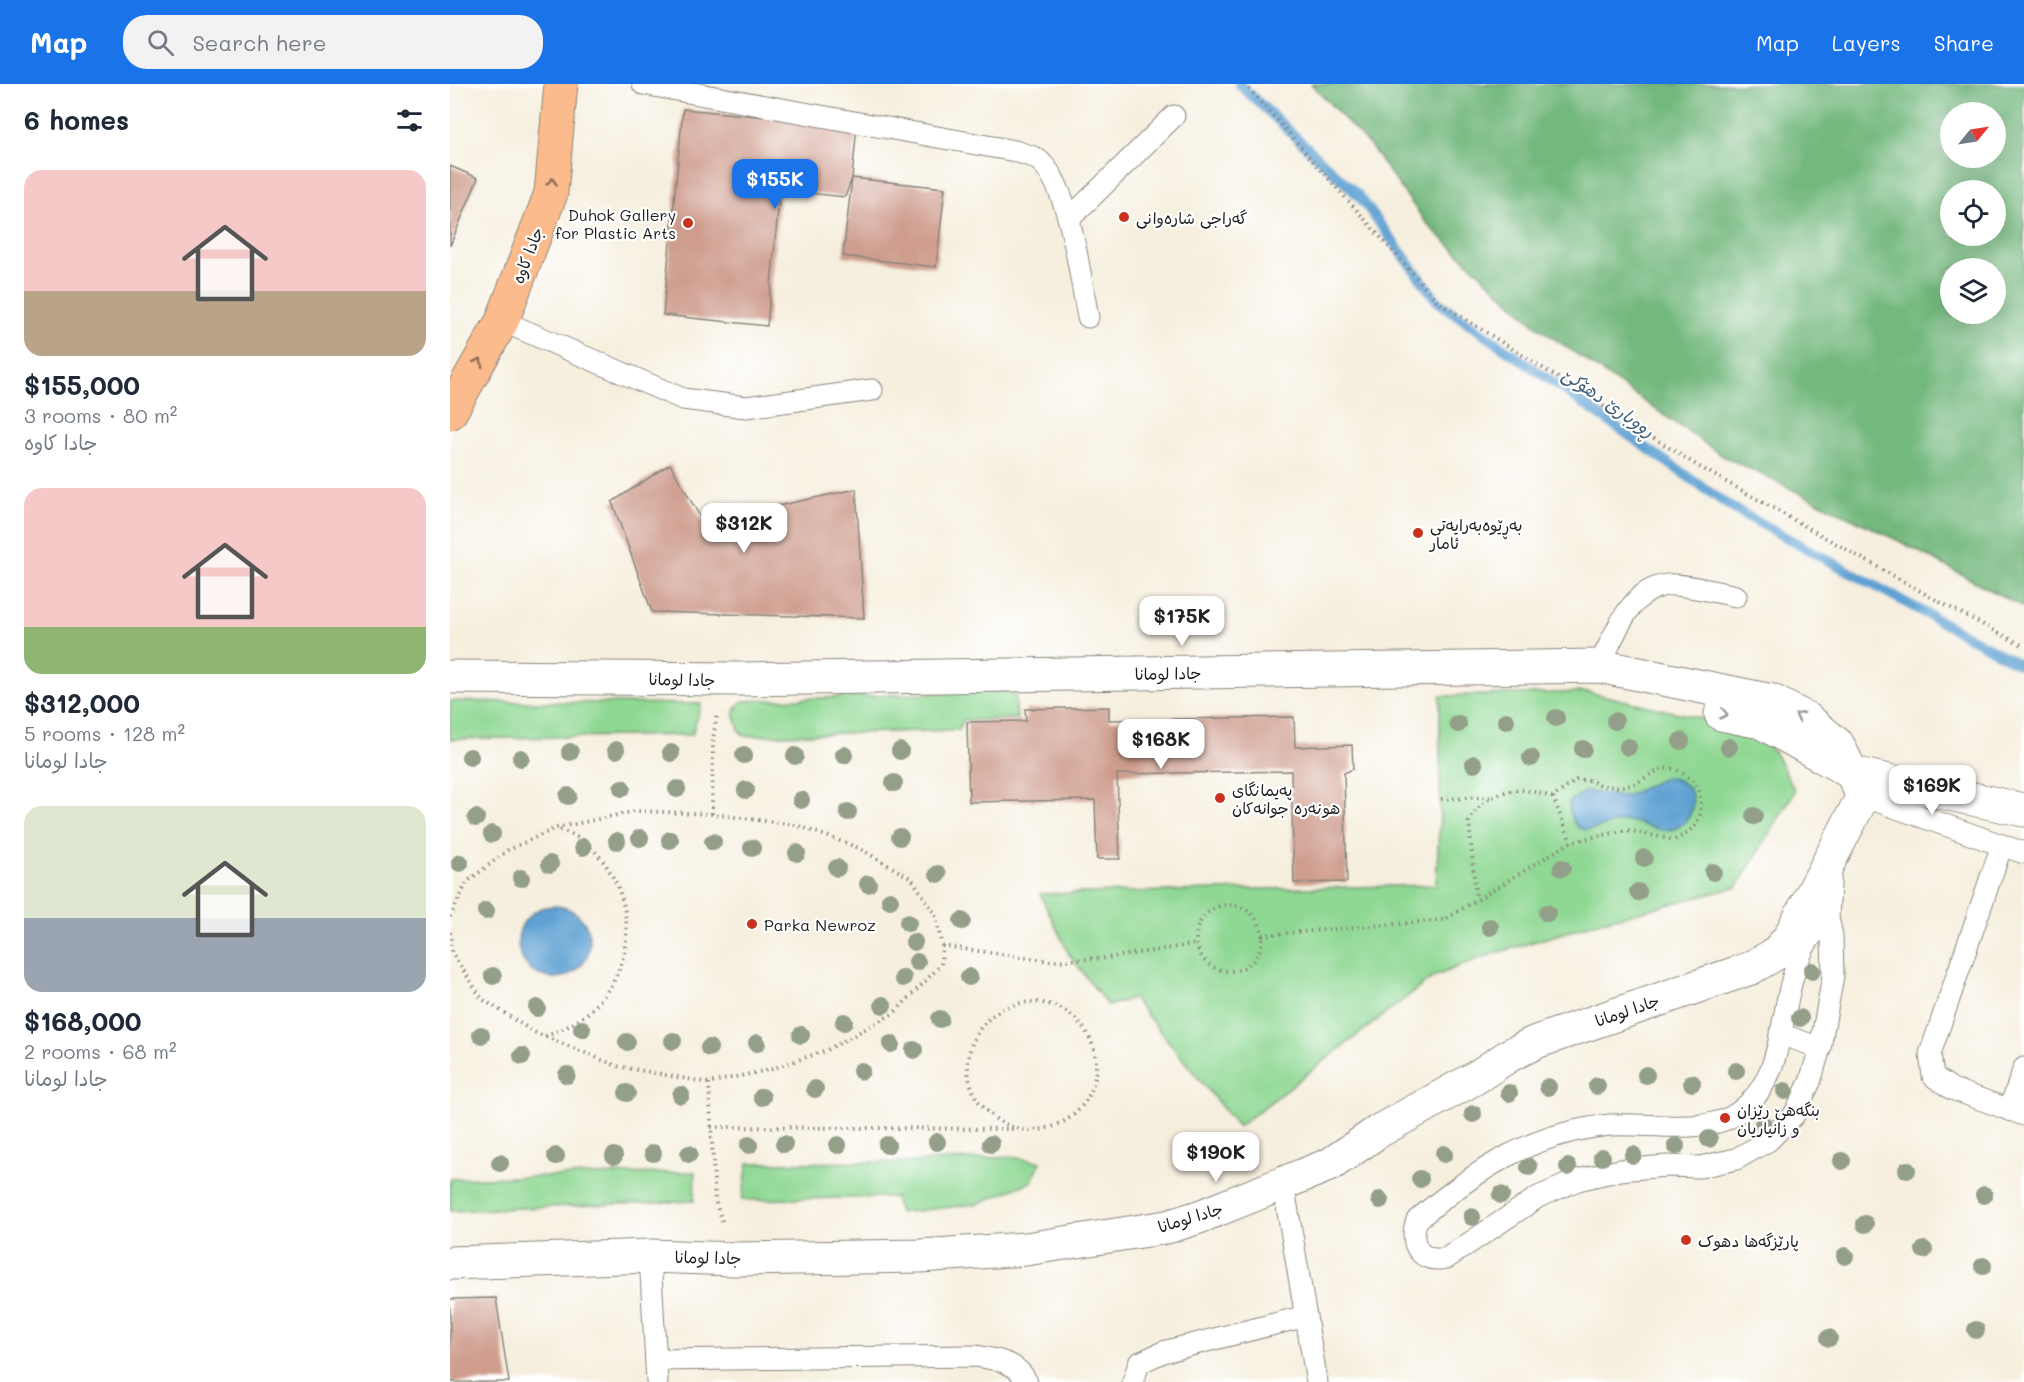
<!DOCTYPE html>
<meta charset="utf-8">
<style>
:root{--surface:#fff;--page:#f2f2f3;--text:#1f2937;--muted:#747a83;--accent:#1a73e8}
body{margin:0;font-family:Mali,"Playpen Sans Arabic",sans-serif;background:var(--page);color:var(--text);height:100vh;display:flex;flex-direction:column;font-size:22px;white-space:nowrap}
*{box-sizing:border-box;margin:0}
p{font-size:20px;color:var(--muted)}
.icon{flex:none;width:33px;height:33px;fill:none;stroke:currentColor;stroke-width:2;stroke-linecap:round;stroke-linejoin:round}
.map{position:relative;flex:1;overflow:hidden}
.details{display:flex;flex-direction:column;background:var(--surface);width:450px}
.details>*{flex:none}
.needle{width:39px;rotate:60deg}
.fabs{position:absolute;left:1490px;top:18px;display:grid;gap:12px}
.fabs a{display:grid;place-items:center;width:66px;height:66px;border-radius:50%;background:var(--surface);box-shadow:0 6px 24px #0002;font-size:30px}
.price{position:absolute;translate:-50% -51px;padding:0 14px;border-radius:12px;background:#fff;color:#222;font-size:20px;line-height:39px;filter:drop-shadow(0 2px 3px #0008)}
.price::after{content:'';position:absolute;left:50%;top:36px;width:18px;height:14px;margin-left:-9px;background:inherit;clip-path:polygon(0 0,100% 0,50% 100%)}
.price.on{background:var(--accent);color:#fff}
ul{padding:0;list-style:none}
li{display:grid;align-content:center;gap:12px;height:318px;padding:0 24px}
li span{display:grid;place-items:center;height:186px;border-radius:18px;color:#555}
li>.icon{margin-inline-start:auto}
span .icon{width:108px;height:108px;fill:#fffc;stroke-width:1}
li b{font-size:26px}
h2{display:flex;justify-content:space-between;align-items:center;height:72px;padding:0 24px;font-size:26px}
header{display:flex;align-items:center;gap:36px;box-sizing:border-box;height:84px;padding:0 30px;background:var(--accent);color:#fff}
header strong{font-size:28px}
nav{display:flex;gap:33px;margin-inline-start:auto;font-size:21px}
.search{width:420px;height:54px;background:var(--page);display:flex;align-items:center;gap:15px;box-sizing:border-box;padding:0 21px;border-radius:24px;color:var(--muted);font-size:22px}
main{display:flex;flex:1;min-height:0}
.map>svg:first-child{display:block}
.green{fill:#8fd893;stroke:#567a58;stroke-width:1.5}
.forest{fill:#73b87d;stroke:#486a4c;stroke-width:1.5;fill-rule:evenodd}
.water{fill:#5fa1d3;stroke:#3e5e78;stroke-width:1.5}
.lines{fill:none;stroke-linecap:round;stroke-linejoin:round}
.stream{stroke:#5fa1d3;stroke-width:10}
.building{fill:#cf9d8e}
.lane-casing{stroke:#89867d;stroke-width:23}
.street-casing{stroke:#89867d;stroke-width:35}
.highway-casing{stroke:#89867d;stroke-width:35}
.path{stroke:#89867d;stroke-width:4;stroke-dasharray:1.5 4.5;stroke-linecap:butt}
.lane{stroke:#fff;stroke-width:21}
.street{stroke:#fff;stroke-width:33}
.highway{stroke:#fbbb8c;stroke-width:33}
.tree{fill:#949f8a}
.oneway{stroke:#8c6c54}
.oneway2{stroke:#999}
.poi-dot{fill:#c8321e;stroke:#fff;stroke-width:2}
.labels{text-anchor:middle;dominant-baseline:central;stroke-width:4.5;stroke-linejoin:round;paint-order:stroke}
.poi-label{font-size:16px;fill:#1c1c1c;stroke:#fff;text-anchor:start}
.street-label{font-size:16px;fill:#1c1c1c;stroke:#fff}
.water-label{font-size:18px;font-style:italic;fill:#3e5e78;stroke:#fff}
</style>
<header>
<strong>Map</strong>
<div class="search"><svg class="icon" aria-label="search" viewBox="0 0 24 24"><circle cx="10" cy="10" r="6"/><path d="M15 15l6 6"/></svg>Search here</div>
<nav><a>Map</a><a>Layers</a><a>Share</a></nav>
</header>
<main>
<section class="details">
<h2>6 homes<svg class="icon" aria-label="filters" viewBox="0 0 24 24"><path d="M4 7h16M4 17h16"/><circle cx="9" cy="7" r="2"/><circle cx="15" cy="17" r="2"/></svg></h2>
<ul>
<li><span style="background:linear-gradient(#f6c9c9 65%,#b9a48a 0)"><svg class="icon" aria-label="home" viewBox="0 0 24 24"><path d="M3 11l9-7 9 7M6 9v11h12V9"/></svg></span><div><b>$155,000</b><p>3 rooms · 80 m²</p><p>جادا کاوه</p></div></li>
<li><span style="background:linear-gradient(#f6c9c9 75%,#8fb573 0)"><svg class="icon" aria-label="home" viewBox="0 0 24 24"><path d="M3 11l9-7 9 7M6 9v11h12V9"/></svg></span><div><b>$312,000</b><p>5 rooms · 128 m²</p><p>جادا لومانا</p></div></li>
<li><span style="background:linear-gradient(#dfe7d0 60%,#9aa5b1 0)"><svg class="icon" aria-label="home" viewBox="0 0 24 24"><path d="M3 11l9-7 9 7M6 9v11h12V9"/></svg></span><div><b>$168,000</b><p>2 rooms · 68 m²</p><p>جادا لومانا</p></div></li>
</ul>
</section>
<div class="map">
<svg width="1574" height="1298" viewBox="0 0 1574 1298">
<rect width="100%" height="100%" fill="#fff"/>
<filter id="ink" filterUnits="userSpaceOnUse"><feTurbulence type="fractalNoise" baseFrequency=".0167" numOctaves="2"/><feDisplacementMap in="SourceGraphic" scale="12" xChannelSelector="R" yChannelSelector="G"/><feConvolveMatrix kernelMatrix="1 2 1 2 8 2 1 2 1" color-interpolation-filters="sRGB"/></filter>
<filter id="wash" filterUnits="userSpaceOnUse"><feTurbulence type="fractalNoise" baseFrequency=".008" numOctaves="4" result="noise"/><feDisplacementMap in="SourceGraphic" scale="24" xChannelSelector="R" yChannelSelector="G"/><feGaussianBlur stdDeviation="1.35" result="paint"/><feColorMatrix in="noise" values="0 0 0 0 0 0 0 0 0 0 0 0 0 0 0 0 0 1.4 0 .05"/><feComposite in="paint" operator="in"/></filter>
<g filter="url(#wash)">
<rect width="100%" height="100%" fill="#f6efde"/>
<g class="green">
<polygon points="565,606 567,635 513,636 509,646 294,652 289,646 284,628 289,620 293,617"/>
<polygon points="1138,608 1301,646 1325,669 1345,707 1287,803 1153,837 1030,874 983,893 788,1043 683,914 658,922 619,870 590,810 986,801 990,728 990,612"/>
<polygon points="0,617 251,620 242,651 0,655"/>
<polygon points="561,1073 591,1078 581,1098 527,1120 449,1129 445,1113 292,1116 298,1079 460,1078"/>
<polygon points="245,1088 244,1117 0,1127 0,1095"/>
</g>
<path class="forest" d="M861,0H1574V524L1451,458L1273,372L1086,242L977,140L921,63ZM1500,28H1545V74H1500ZM1500,106H1545V152H1500ZM1500,184H1545V230H1500Z"/>
<g class="water">
<path d="M1216,693C1222,694 1229,695 1233,699C1249,712 1244,736 1226,744C1211,751 1192,738 1177,737C1160,737 1145,749 1132,745C1121,741 1119,728 1119,718L1135,707L1169,712H1177Z"/>
<circle cx="104" cy="858" r="36"/>
</g>
<g class="lines">
<polyline class="stream" points="789,0 909,112 988,218 1284,425 1574,583"/>
</g>
<g id="blocks">
<g class="building">
<polygon points="233,25 407,42 402,94 495,104 486,183 393,172 402,94 395,113 330,106 317,242 213,231"/>
<polygon points="0,82 28,94 0,162"/>
<polygon points="220,380 253,438 406,405 414,534 202,528 162,418"/>
<polygon points="659,623 659,636 844,633 845,663 902,661 903,685 894,689 897,798 844,799 841,687 667,690 670,775 647,775 645,716 519,718 517,638 576,637 575,625"/>
<polygon points="46,1214 59,1298 0,1298 0,1215"/>
</g>
</g>
</g>
<g filter="url(#ink)">
<use href="#blocks" fill-opacity="0" stroke="#89867d" stroke-width="1.5"/>
<g class="lines">
<defs>
<g id="lane">
<path d="M193,0L565,67C572,70 581,71 587,75C620,98 630,194 638,233"/>
<polyline points="619,135 724,32"/>
<polyline points="52,237 233,315 296,323 422,306"/>
<path d="M1149,582C1165,552 1178,506 1217,501C1230,499 1270,509 1286,512"/>
<polyline points="1413,712 1574,769"/>
<polyline points="1552,761 1480,970 1483,992 1502,1005 1574,1031"/>
<path d="M1378,834L1382,851L1383,892L1370,964L1360,998L1344,1031L1318,1057L1286,1075L1250,1083L1216,1082L1170,1086L1128,1096L1088,1113L997,1174C970,1180 958,1160 967,1136C1026,1086 1081,1049 1160,1041C1198,1038 1257,1052 1289,1028C1341,990 1326,915 1355,862C1360,852 1370,843 1378,834Z"/>
<polyline points="1378,834 1381,784"/>
<polyline points="1330,950 1370,964"/>
<polyline points="1559,1026 1574,984"/>
<polyline points="833,1099 867,1298"/>
<polyline points="200,1172 207,1298"/>
<path d="M206,1276L526,1272C547,1276 566,1277 577,1298"/>
<polyline points="683,1298 689,1279 713,1268 856,1232"/>
</g>
<g id="street">
<polyline points="0,593 288,595 1149,582 1322,617 1357,635 1388,661 1413,712 1339,854 1325,870 1301,884 1086,958 1060,971 1025,994 929,1047 881,1080 749,1133 717,1143 576,1165 470,1172 285,1175 200,1172 0,1179"/>
<polyline points="1271,630 1311,638 1402,689 1574,726"/>
</g>
<polyline id="highway" points="0,329 52,237 101,109 111,0"/>
</defs>
<use href="#lane" class="lane-casing"/>
<use href="#street" class="street-casing"/>
<use href="#highway" class="highway-casing"/>
<g class="path">
<polyline points="795,0 988,218 1248,382 1488,517 1574,562"/>
<polyline points="1103,713 1121,758"/>
<polyline points="991,715 1040,713"/>
<polyline points="262,730 263,656 267,630"/>
<circle cx="779" cy="854" r="33"/>
<polyline points="0,833 17,798 58,766 106,744 186,727 262,730 346,741 409,764 462,795 485,830 492,862 491,881 444,929 377,966 322,985 259,999 167,982 84,948 32,915 2,869 0,847"/>
<path d="M812,851L994,836L1121,758L1177,746L1224,756L1236,750L1245,742L1250,731L1251,718L1249,707L1243,697L1234,690L1224,685L1212,684L1183,701L1168,703L1153,702L1139,696H1127L1103,713C1095,711 1087,708 1079,707C1056,702 1029,716 1019,738L1026,815"/>
<polyline points="492,862 601,877 657,874 746,860"/>
<circle cx="582" cy="982" r="64"/>
<path d="M95,952C167,930 199,851 159,786C147,766 129,750 106,745"/>
<polyline points="259,999 265,1117 273,1140"/>
<polyline points="261,1043 566,1045"/>
</g>
<use href="#lane" class="lane"/>
<use href="#street" class="street"/>
<use href="#highway" class="highway"/>
</g>
<g class="tree">
<circle cx="1106" cy="634" r="9"/>
<circle cx="1056" cy="637" r="9"/>
<circle cx="1165" cy="637" r="9"/>
<circle cx="1008" cy="640" r="9"/>
<circle cx="1231" cy="657" r="9"/>
<circle cx="1178" cy="663" r="9"/>
<circle cx="1279" cy="663" r="9"/>
<circle cx="1133" cy="665" r="9"/>
<circle cx="166" cy="666" r="9"/>
<circle cx="450" cy="667" r="9"/>
<circle cx="120" cy="668" r="9"/>
<circle cx="221" cy="669" r="9"/>
<circle cx="294" cy="671" r="9"/>
<circle cx="394" cy="671" r="9"/>
<circle cx="345" cy="672" r="9"/>
<circle cx="20" cy="673" r="9"/>
<circle cx="71" cy="674" r="9"/>
<circle cx="1081" cy="674" r="9"/>
<circle cx="1024" cy="680" r="9"/>
<circle cx="444" cy="699" r="9"/>
<circle cx="172" cy="704" r="9"/>
<circle cx="227" cy="705" r="9"/>
<circle cx="296" cy="706" r="9"/>
<circle cx="118" cy="712" r="9"/>
<circle cx="351" cy="716" r="9"/>
<circle cx="398" cy="728" r="9"/>
<circle cx="1304" cy="732" r="9"/>
<circle cx="26" cy="734" r="9"/>
<circle cx="42" cy="750" r="9"/>
<circle cx="450" cy="753" r="9"/>
<circle cx="190" cy="754" r="9"/>
<circle cx="220" cy="756" r="9"/>
<circle cx="167" cy="757" r="9"/>
<circle cx="263" cy="758" r="9"/>
<circle cx="133" cy="763" r="9"/>
<circle cx="302" cy="764" r="9"/>
<circle cx="347" cy="769" r="9"/>
<circle cx="1194" cy="774" r="9"/>
<circle cx="10" cy="779" r="9"/>
<circle cx="100" cy="780" r="9"/>
<circle cx="387" cy="784" r="9"/>
<circle cx="1112" cy="784" r="9"/>
<circle cx="1263" cy="788" r="9"/>
<circle cx="488" cy="790" r="9"/>
<circle cx="71" cy="794" r="9"/>
<circle cx="418" cy="800" r="9"/>
<circle cx="1188" cy="808" r="9"/>
<circle cx="440" cy="816" r="9"/>
<circle cx="36" cy="827" r="9"/>
<circle cx="1097" cy="829" r="9"/>
<circle cx="512" cy="837" r="9"/>
<circle cx="458" cy="839" r="9"/>
<circle cx="1040" cy="843" r="9"/>
<circle cx="464" cy="858" r="9"/>
<circle cx="467" cy="878" r="9"/>
<circle cx="1362" cy="887" r="9"/>
<circle cx="43" cy="892" r="9"/>
<circle cx="519" cy="893" r="9"/>
<circle cx="453" cy="894" r="9"/>
<circle cx="433" cy="921" r="9"/>
<circle cx="87" cy="924" r="9"/>
<circle cx="1350" cy="934" r="9"/>
<circle cx="490" cy="935" r="9"/>
<circle cx="394" cy="938" r="9"/>
<circle cx="132" cy="945" r="9"/>
<circle cx="31" cy="951" r="9"/>
<circle cx="351" cy="951" r="9"/>
<circle cx="223" cy="957" r="9"/>
<circle cx="177" cy="958" r="9"/>
<circle cx="307" cy="959" r="9"/>
<circle cx="441" cy="960" r="9"/>
<circle cx="259" cy="964" r="9"/>
<circle cx="464" cy="966" r="9"/>
<circle cx="72" cy="972" r="9"/>
<circle cx="411" cy="987" r="9"/>
<circle cx="1286" cy="987" r="9"/>
<circle cx="117" cy="991" r="9"/>
<circle cx="1196" cy="991" r="9"/>
<circle cx="1242" cy="999" r="9"/>
<circle cx="1147" cy="1002" r="9"/>
<circle cx="1098" cy="1003" r="9"/>
<circle cx="365" cy="1005" r="9"/>
<circle cx="1335" cy="1007" r="9"/>
<circle cx="177" cy="1009" r="9"/>
<circle cx="1059" cy="1009" r="9"/>
<circle cx="231" cy="1011" r="9"/>
<circle cx="312" cy="1013" r="9"/>
<circle cx="1023" cy="1030" r="9"/>
<circle cx="1313" cy="1040" r="9"/>
<circle cx="1259" cy="1055" r="9"/>
<circle cx="487" cy="1058" r="9"/>
<circle cx="334" cy="1060" r="9"/>
<circle cx="541" cy="1060" r="9"/>
<circle cx="299" cy="1061" r="9"/>
<circle cx="388" cy="1061" r="9"/>
<circle cx="437" cy="1061" r="9"/>
<circle cx="1226" cy="1062" r="9"/>
<circle cx="203" cy="1069" r="9"/>
<circle cx="239" cy="1070" r="9"/>
<circle cx="994" cy="1070" r="9"/>
<circle cx="1183" cy="1071" r="9"/>
<circle cx="106" cy="1072" r="9"/>
<circle cx="164" cy="1072" r="9"/>
<circle cx="1152" cy="1073" r="9"/>
<circle cx="1392" cy="1077" r="9"/>
<circle cx="50" cy="1079" r="9"/>
<circle cx="1079" cy="1083" r="9"/>
<circle cx="1118" cy="1083" r="9"/>
<circle cx="1457" cy="1086" r="9"/>
<circle cx="970" cy="1095" r="9"/>
<circle cx="1051" cy="1111" r="9"/>
<circle cx="1534" cy="1111" r="9"/>
<circle cx="930" cy="1116" r="9"/>
<circle cx="1022" cy="1133" r="9"/>
<circle cx="1415" cy="1140" r="9"/>
<circle cx="1474" cy="1166" r="9"/>
<circle cx="1395" cy="1172" r="9"/>
<circle cx="1533" cy="1182" r="9"/>
<circle cx="1526" cy="1246" r="9"/>
<circle cx="1379" cy="1254" r="9"/>
</g>
<defs><path id="oneway-chevron" d="M-2-3.5L2.5 0L-2 3.5" fill="none" stroke-width="1.6" stroke-linecap="round" stroke-linejoin="round" transform="scale(1.5)"/></defs>
<g class="oneway">
<use href="#oneway-chevron" transform="translate(102 98) rotate(-85)"/>
<use href="#oneway-chevron" transform="translate(29 278) rotate(-61)"/>
</g>
<g class="oneway2">
<use href="#oneway-chevron" transform="translate(1274 630) rotate(12)"/>
<use href="#oneway-chevron" transform="translate(1349 632) rotate(-151)"/>
</g>
</g>
<g class="poi-dot">
<circle cx="674" cy="133" r="6"/>
<circle cx="238" cy="139" r="6"/>
<circle cx="968" cy="449" r="6"/>
<circle cx="770" cy="714" r="6"/>
<circle cx="302" cy="840" r="6"/>
<circle cx="1275" cy="1034" r="6"/>
<circle cx="1236" cy="1156" r="6"/>
</g>
<g class="labels">
<g class="poi-label">
<text x="226" y="130" text-anchor="end">Duhok Gallery<tspan x="226" dy="18">for Plastic Arts</tspan></text>
<text x="686" y="133">گەراجی شارەوانی</text>
<text x="980" y="440">بەڕێوەبەرایەتی<tspan x="980" dy="18">ئامار</tspan></text>
<text x="782" y="705">پەیمانگای<tspan x="782" dy="18">هونەرە جوانەکان</tspan></text>
<text x="314" y="840">Parka Newroz</text>
<text x="1287" y="1025">بنگەهێ رێزان<tspan x="1287" dy="18">و زانیاریان</tspan></text>
<text x="1248" y="1156">پارێزگەها دهوک</text>
</g>
<g class="street-label">
<text transform="translate(77 171) rotate(-69)">جادا کاوه</text>
<text transform="translate(718 589) rotate(-1)">جادا لومانا</text>
<text transform="translate(232 595) rotate(1)">جادا لومانا</text>
<text transform="translate(1177 926) rotate(-19)">جادا لومانا</text>
<text transform="translate(740 1133) rotate(-17)">جادا لومانا</text>
<text transform="translate(258 1173) rotate(1)">جادا لومانا</text>
</g>
<g class="water-label">
<text transform="translate(1159 318) rotate(35)">ڕووبارێ دهۆكێ</text>
</g>
</g>
</svg>
<div class="fabs">
<a><svg class="needle" viewBox="-14 -14 28 28"><path d="M0-13l5 13h-10z" fill="#e53935"/><path d="M0 13l5-13h-10z" fill="#747a83"/></svg></a>
<a><svg class="icon" aria-label="locate" viewBox="0 0 24 24"><circle cx="12" cy="12" r="6"/><path d="M12 2v4M12 18v4M2 12h4M18 12h4"/></svg></a>
<a><svg class="icon" aria-label="layers" viewBox="0 0 24 24"><path d="M12 4l9 5-9 5-9-5zM3 14l9 5 9-5"/></svg></a>
</div>
<b class="price on" style="left:325px;top:126px">$155K</b>
<b class="price" style="left:294px;top:470px">$312K</b>
<b class="price" style="left:732px;top:563px">$175K</b>
<b class="price" style="left:711px;top:686px">$168K</b>
<b class="price" style="left:1482px;top:732px">$169K</b>
<b class="price" style="left:766px;top:1099px">$190K</b>
</div>
</main>
